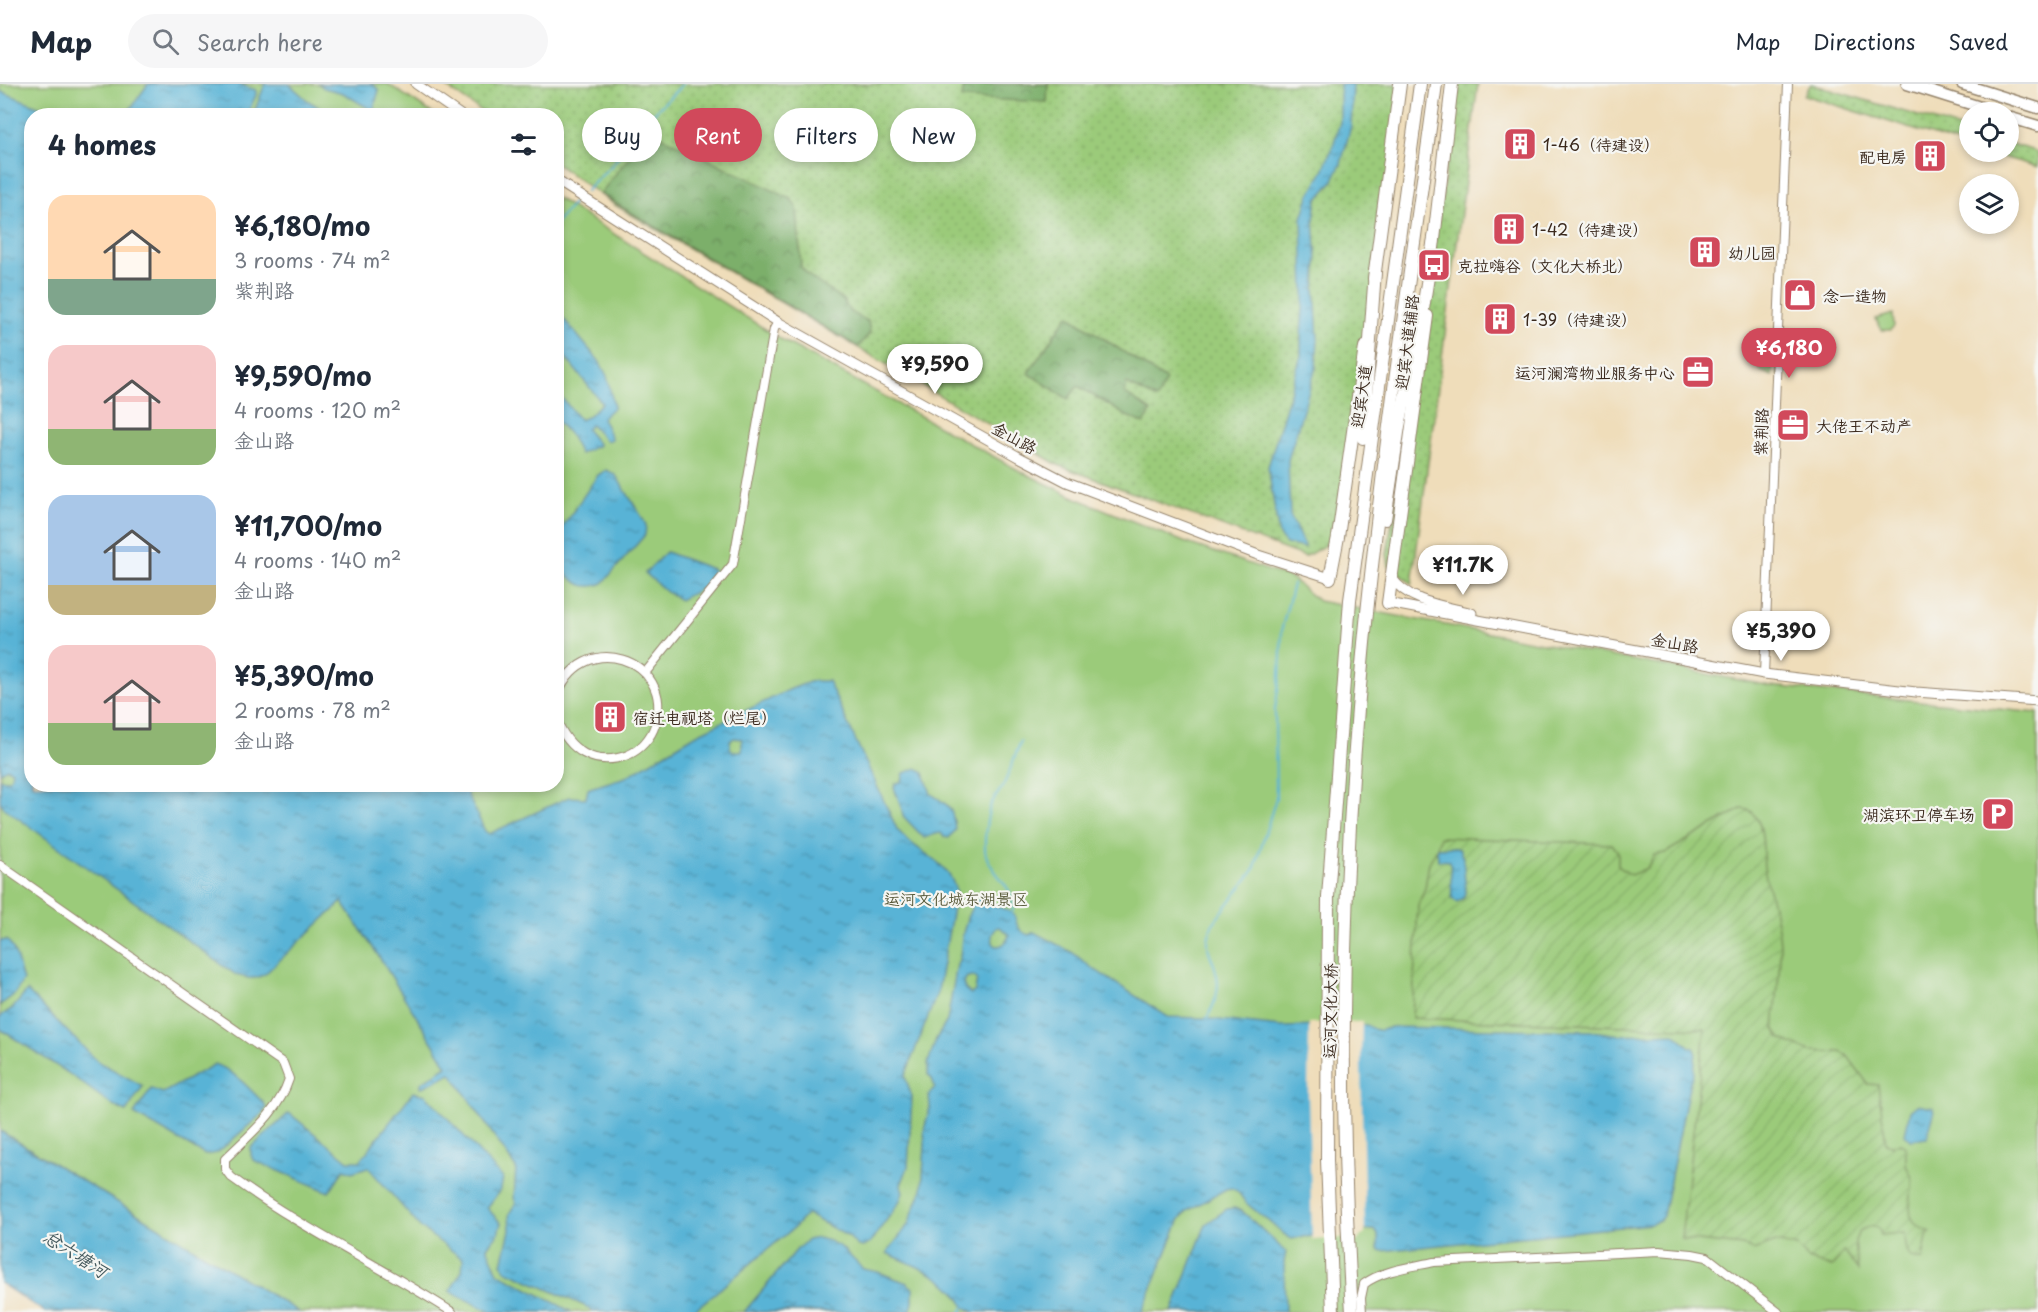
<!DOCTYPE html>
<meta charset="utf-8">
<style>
:root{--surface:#fff;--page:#f6f6f7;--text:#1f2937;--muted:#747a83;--line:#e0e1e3;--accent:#d1495b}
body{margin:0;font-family:"Playpen Sans","LXGW WenKai TC",sans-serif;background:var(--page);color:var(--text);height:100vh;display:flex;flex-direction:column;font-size:22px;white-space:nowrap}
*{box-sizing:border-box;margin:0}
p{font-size:20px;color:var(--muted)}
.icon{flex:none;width:33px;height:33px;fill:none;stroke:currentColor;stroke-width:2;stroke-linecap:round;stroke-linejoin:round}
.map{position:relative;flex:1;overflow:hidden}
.panel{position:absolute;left:24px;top:24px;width:540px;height:684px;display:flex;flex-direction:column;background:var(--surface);border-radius:24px;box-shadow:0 3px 9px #0003}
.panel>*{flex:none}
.hud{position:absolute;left:582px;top:24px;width:570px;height:54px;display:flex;gap:12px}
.tools{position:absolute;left:1959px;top:18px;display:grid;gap:12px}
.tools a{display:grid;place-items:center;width:60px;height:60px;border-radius:50%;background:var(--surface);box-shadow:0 3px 9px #0003;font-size:30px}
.price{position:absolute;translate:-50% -51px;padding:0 14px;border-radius:21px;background:#fff;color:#222;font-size:20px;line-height:39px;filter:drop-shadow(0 2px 3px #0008)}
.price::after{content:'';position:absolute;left:50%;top:36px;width:18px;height:14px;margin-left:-9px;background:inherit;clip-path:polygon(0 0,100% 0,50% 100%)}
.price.on{background:var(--accent);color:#fff}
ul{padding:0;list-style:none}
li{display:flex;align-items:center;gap:18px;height:150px;padding:0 24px}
li span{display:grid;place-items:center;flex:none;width:168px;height:120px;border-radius:18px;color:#555}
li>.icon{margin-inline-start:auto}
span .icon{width:72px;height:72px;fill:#fffc;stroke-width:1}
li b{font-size:26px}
h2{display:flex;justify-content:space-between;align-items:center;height:72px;padding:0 24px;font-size:26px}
.tag{padding:0 21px;border-radius:27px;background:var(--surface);box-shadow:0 3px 9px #0003;font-size:21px;line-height:54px}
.tag.on{background:var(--accent);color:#fff}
header{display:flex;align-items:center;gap:36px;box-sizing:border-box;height:84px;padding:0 30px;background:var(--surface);border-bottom:2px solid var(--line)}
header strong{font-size:28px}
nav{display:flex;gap:33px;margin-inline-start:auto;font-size:21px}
.search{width:420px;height:54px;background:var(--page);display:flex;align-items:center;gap:15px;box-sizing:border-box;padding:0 21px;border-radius:33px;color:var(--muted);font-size:22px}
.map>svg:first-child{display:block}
.grass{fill:url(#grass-dots);stroke:#6b7a4c;stroke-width:1.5}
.forest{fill:url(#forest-crowns);stroke:#5c6c44;stroke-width:1.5}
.park{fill:#9bcb7a;stroke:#6b7a4c;stroke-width:1.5}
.garden{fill:url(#garden-furrows);stroke:#6b7a4c;stroke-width:1.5}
.water{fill:url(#water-ripples);stroke:#4a6e7a;stroke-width:1.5;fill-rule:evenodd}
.pier{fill:#efddba}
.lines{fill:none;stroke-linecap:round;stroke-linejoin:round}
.stream{stroke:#58b3d6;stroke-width:2}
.minor-casing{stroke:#95846c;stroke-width:10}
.tertiary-casing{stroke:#95846c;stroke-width:11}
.secondary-casing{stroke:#95846c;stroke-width:13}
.primary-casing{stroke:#95846c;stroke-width:14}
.trunk-casing{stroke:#95846c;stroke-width:14}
.minor{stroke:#fff;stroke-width:8}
.tertiary{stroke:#fff;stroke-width:9}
.secondary{stroke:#fff;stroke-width:10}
.primary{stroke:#fff;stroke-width:12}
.trunk{stroke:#fff;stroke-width:12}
.labels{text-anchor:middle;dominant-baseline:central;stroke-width:4.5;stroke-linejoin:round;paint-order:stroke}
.poi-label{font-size:16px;fill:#3b2a1e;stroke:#f6f6f2;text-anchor:start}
.street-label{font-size:16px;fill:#3b2a1e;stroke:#f6f6f2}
.park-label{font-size:16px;fill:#585a3a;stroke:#f6f6f2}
.water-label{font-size:18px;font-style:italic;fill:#455a5e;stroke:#f6f6f2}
</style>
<header>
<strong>Map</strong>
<div class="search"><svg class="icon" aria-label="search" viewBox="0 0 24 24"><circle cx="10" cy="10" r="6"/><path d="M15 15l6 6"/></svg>Search here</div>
<nav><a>Map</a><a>Directions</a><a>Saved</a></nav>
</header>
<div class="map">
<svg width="2038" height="1228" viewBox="0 0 2038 1228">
<defs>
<pattern id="grass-dots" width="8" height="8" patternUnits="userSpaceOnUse" patternTransform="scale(1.5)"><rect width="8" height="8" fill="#9bcb7a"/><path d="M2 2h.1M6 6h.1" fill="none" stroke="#86ae69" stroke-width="1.8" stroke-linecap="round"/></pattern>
<pattern id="forest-crowns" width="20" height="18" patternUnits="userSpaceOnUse" patternTransform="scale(1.5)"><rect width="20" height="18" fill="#7caf6a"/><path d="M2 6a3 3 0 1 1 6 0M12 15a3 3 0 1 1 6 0" fill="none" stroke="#678f57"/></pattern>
<pattern id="garden-furrows" width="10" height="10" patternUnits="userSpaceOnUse" patternTransform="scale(1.5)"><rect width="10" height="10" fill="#9bcb7a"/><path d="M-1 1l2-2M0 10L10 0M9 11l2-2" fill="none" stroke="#86ae69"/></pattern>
<pattern id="water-ripples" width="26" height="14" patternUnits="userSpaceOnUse" patternTransform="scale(1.5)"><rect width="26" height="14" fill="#58b3d6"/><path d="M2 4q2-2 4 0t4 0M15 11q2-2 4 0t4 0" fill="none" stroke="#4a92ad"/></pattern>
</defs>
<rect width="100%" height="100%" fill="#f6f6f2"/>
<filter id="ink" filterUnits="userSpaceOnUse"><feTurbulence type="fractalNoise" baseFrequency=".0167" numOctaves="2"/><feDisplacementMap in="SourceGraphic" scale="12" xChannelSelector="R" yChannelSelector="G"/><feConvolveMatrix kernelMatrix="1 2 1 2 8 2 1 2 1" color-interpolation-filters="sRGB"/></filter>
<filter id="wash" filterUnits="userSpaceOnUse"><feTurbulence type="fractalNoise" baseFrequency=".008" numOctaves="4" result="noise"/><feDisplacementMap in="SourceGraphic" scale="24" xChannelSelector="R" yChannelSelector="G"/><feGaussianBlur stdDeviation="1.35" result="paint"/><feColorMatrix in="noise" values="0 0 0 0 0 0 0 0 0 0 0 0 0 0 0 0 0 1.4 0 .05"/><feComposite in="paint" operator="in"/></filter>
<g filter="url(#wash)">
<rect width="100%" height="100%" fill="#efddba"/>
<g class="grass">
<polygon points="442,0 1404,0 1341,452 1305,473 1058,381 615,121 557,80 556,32 487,31"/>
<polygon points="1459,0 1478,0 1412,500 1389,482 1387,470"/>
<polygon points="1811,0 1969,47 1969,63 1804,11"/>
<polygon points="2009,59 2038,68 2038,83 1985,68 2008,68"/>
</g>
<g class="forest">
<polygon points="964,0 1048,0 1047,18 962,14"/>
<path d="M658,51L791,115L797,124L801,183L810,193L843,216L850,228L868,237L870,249L858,263L600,110C617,89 633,63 658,51Z"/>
<polygon points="1068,231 1166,296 1157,315 1127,300 1124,309 1151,327 1144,340 1125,331 1078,302 1068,315 1028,289"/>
</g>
<g class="park">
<polygon points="0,0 388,0 435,31 32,32 32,700 556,700 557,114 784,257 1020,387 1076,414 1184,458 1291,494 1318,517 1771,602 2038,629 2038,1228 299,1228 0,1047"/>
<polygon points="1893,230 1894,242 1890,246 1882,246 1876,235"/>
</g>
<g class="garden">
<polygon points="1769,268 1774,269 1772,292 1761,287 1757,279 1762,272"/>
<polygon points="1779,269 1785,272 1791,282 1787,288 1778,292"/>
<path d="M1741,725C1748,725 1753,727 1756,733C1765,748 1762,766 1764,783C1768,810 1780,837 1780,865C1780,891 1776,918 1774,944L1781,955L1810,967L1840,968L1847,971L1868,1000L1878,1001L1886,1059L1891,1061L1902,1059L1906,1063C1906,1070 1905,1077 1907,1083C1909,1088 1912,1090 1912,1096C1912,1120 1901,1139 1931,1148L1927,1152L1923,1175C1905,1178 1906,1163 1905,1149L1880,1151V1146C1872,1140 1867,1143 1859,1147L1855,1157L1858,1186L1844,1167L1832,1183L1808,1175L1797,1163L1776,1158L1753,1166L1743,1162L1681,1155L1705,945L1412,934L1418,821L1425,804L1429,779L1437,764L1440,753L1612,760L1618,768V782L1631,791L1647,784L1654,771L1665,769Z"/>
</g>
<g class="water">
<polygon points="148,0 238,0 256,6 256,11 247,31 126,31"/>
<polygon points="265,0 289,0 307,16 331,31 253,31"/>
<polygon points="319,0 372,0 379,6 373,27 343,9 324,4"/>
<polygon points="1340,0 1353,0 1351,42 1341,80 1332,98 1317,116 1314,136 1317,178 1315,205 1318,255 1316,283 1288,376 1290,431 1305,464 1286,460 1279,452 1268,383 1301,272 1301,252 1304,211 1302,134 1309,112 1322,89 1333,62 1340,38"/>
<path d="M0,7L40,23L51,31L32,32V700L463,701L485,747L489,750L569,713L586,714L588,705L590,704L626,693L697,650L791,605L812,597H828L897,745C916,770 948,774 956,807L938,907L905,992L912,1013L908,1083L901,1101L903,1108L899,1119L870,1159L863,1163L858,1162L849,1153L807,1130L795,1143L692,1228H593L585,1222L505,1186L502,1180L510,1146L509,1130L516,1119L514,1114L516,1084L451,989L421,1004V999L447,982L378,871L342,818L265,890C254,896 247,895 235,890L4,724L0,717V695L8,696L11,693L12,687L7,684L0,688ZM734,654L742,655V667H733L730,664V657Z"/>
<polygon points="557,227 599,277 607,292 614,323 602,334 612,355 606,357 591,341 586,345 599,361 580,370 571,353 557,337 557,308 580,336 587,333 602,319 557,263"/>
<path d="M606,386L615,390L640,430L646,441L645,451L603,499C582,509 572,495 557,482V451L598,391Z"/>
<polygon points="666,468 712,485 715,489 708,495 711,501 708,505 702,504 680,516 668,509 645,489"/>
<path d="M917,684L924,689L931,710C949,721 953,723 955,746L949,754L944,753L941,749C934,749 930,753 924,754L903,732L901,722L894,704L895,700L902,697L904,689Z"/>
<polygon points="1437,764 1451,763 1459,765 1463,774 1466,809 1464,814 1457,818 1452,814 1450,777 1438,776"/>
<path d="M978,815L1007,826L1015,832C1016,841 1019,848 1029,851L1034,848L1073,869L1092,884L1168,933L1202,934L1281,943L1367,941C1376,948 1380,947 1391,943L1592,947L1620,951L1674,949L1690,963L1694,964L1696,967L1694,988L1690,998L1663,1132L1659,1137L1651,1140L1382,1167L1378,1164V1151L1375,1146H1364L1347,1151L1299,1153L1293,1155L1289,1154L1246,1119L1238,1108L1232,1104L1226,1105L1187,1127L1180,1135L1142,1228H974L964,1223C954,1194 912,1181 887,1169L908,1141L922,1105L925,1060L924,1046L930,1023L929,1010L935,1003L932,995L928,991V979L936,955L947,937L957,881L960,873L962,853L967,834L974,818ZM1000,843L1009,851C1007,858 1004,862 996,862L993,859L992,851L996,844ZM973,892L977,895L975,907L971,910L965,905L963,899L967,893Z"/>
<path d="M7,856C17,866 18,883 23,896L15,910L0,921V857Z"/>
<polygon points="27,907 97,977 143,1002 126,1028 111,1020 68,989 0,945 0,934 2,931 13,924"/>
<path d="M215,980C235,987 249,1005 264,1019L266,1024L263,1029L217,1069L205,1071L134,1030L151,1005L163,1009Z"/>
<polygon points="413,1008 426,1011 503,1094 501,1105 487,1124 501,1139 498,1150 487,1163 498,1189 572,1228 490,1228 450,1207 462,1187 463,1175 421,1144 368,1083 352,1088 344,1085 329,1108 253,1076 251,1071 251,1064 289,1029 348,1077 360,1077"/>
<polygon points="1917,1021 1933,1024 1934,1030 1927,1054 1911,1056 1905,1050 1910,1027"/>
<polygon points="0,1047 299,1228 45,1228 0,1199"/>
<polygon points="1234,1124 1242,1127 1286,1168 1284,1178 1285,1228 1172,1228 1206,1140 1227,1125"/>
<polygon points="818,1154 829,1157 841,1163 863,1185 878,1188 907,1199 913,1204 913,1219 910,1228 744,1228 799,1163 808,1156"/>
</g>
<polygon class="pier" points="1362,938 1361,980 1365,1149 1356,1158 1346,1154 1312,1156 1308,1010 1309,939"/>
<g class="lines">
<g class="stream">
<polyline points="650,33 683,0"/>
<polyline points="586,107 612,81 642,44"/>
<polyline points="556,139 575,117"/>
<path d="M1012,829C1019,805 992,792 986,771C983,761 987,730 991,720C995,713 1000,707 1004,700C1010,687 1015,671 1021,657"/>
<path d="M1207,934C1214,921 1220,908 1217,892C1213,868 1202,869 1212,841L1254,786L1276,714L1275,625L1280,593L1282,544L1293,500"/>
<polyline points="961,1228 964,1223"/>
</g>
</g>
</g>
<g filter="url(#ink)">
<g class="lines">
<defs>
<g id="minor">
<polyline points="645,589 733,480 774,245 778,238"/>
<polyline points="1764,590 1788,0"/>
<path d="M556,615C579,541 677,575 655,641C651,654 640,666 628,671C594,684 568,666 556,634"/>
<path d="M0,781L283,979L289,995C278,1029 250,1050 225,1075V1085L231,1093C301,1144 379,1181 452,1228"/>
<path d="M1362,1228L1361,1214L1364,1200C1383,1186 1411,1183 1434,1178L1659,1167L1692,1170L1707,1173L1778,1228"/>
</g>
<g id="tertiary">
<polyline points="416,0 462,32"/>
<polyline points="556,96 778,238 1019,373 1067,398 1258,471 1330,494"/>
<path d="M1392,494C1408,518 1445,522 1472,529"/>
<polyline points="1388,519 1764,590 1916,608 2038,617"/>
</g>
<g id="secondary">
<polyline points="1907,0 1996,28"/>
<polyline points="1962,0 2038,24"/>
<polyline points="2008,33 2038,42"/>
</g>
<g id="primary">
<polyline points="1433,164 1452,0"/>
<polyline points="1374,195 1400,0"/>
<polyline points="1330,494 1338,453 1365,263"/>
<polyline points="1388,519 1427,232"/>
</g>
<g id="trunk">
<polyline points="1363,354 1375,187"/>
<polyline points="1385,435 1399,342 1423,225 1434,154"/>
<polyline points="1333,1228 1327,1076 1328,813 1350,516 1420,0"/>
<path d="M1352,1228C1338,1006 1342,781 1364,559C1382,372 1411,186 1436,0"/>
</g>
</defs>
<use href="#minor" class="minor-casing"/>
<use href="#tertiary" class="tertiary-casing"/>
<use href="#secondary" class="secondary-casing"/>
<use href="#primary" class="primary-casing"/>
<use href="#trunk" class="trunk-casing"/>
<use href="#minor" class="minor"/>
<use href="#tertiary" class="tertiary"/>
<use href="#secondary" class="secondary"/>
<use href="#primary" class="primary"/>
<use href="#trunk" class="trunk"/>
</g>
</g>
<defs>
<symbol id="building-square" viewBox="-11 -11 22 22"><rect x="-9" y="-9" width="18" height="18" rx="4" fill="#d1495b" stroke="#f6f6f2"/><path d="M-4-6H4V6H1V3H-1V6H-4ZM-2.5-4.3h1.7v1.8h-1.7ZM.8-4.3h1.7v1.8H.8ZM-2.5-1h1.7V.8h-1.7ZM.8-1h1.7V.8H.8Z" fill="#fff"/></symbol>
<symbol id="bus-square" viewBox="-11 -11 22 22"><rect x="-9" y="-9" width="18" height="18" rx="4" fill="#d1495b" stroke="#f6f6f2"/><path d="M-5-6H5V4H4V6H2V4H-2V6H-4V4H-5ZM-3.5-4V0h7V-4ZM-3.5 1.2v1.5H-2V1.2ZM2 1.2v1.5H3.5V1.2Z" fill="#fff"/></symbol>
<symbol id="shop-square" viewBox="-11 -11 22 22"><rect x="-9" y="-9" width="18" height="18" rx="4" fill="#d1495b" stroke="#f6f6f2"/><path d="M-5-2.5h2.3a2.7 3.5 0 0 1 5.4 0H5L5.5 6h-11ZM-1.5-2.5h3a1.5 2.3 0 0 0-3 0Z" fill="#fff"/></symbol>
<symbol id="office-square" viewBox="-11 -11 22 22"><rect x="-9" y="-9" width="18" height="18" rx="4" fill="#d1495b" stroke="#f6f6f2"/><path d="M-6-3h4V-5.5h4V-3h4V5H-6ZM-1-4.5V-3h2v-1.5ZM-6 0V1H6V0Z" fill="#fff"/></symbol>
<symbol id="parking-square" viewBox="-11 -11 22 22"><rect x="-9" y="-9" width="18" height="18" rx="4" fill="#d1495b" stroke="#f6f6f2"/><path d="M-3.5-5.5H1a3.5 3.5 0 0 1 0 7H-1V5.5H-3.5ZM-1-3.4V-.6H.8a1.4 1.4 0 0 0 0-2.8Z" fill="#fff"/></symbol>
</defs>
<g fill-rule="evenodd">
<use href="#building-square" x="1501" y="41" width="38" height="38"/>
<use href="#building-square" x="1911" y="53" width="38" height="38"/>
<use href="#building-square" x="1490" y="126" width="38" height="38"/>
<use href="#building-square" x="1686" y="149" width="38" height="38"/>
<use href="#bus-square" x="1415" y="162" width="38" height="38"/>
<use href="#shop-square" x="1781" y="192" width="38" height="38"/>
<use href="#building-square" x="1481" y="216" width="38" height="38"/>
<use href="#office-square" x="1679" y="269" width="38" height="38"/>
<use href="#office-square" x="1774" y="322" width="38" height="38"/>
<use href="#building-square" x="591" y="614" width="38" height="38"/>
<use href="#parking-square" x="1979" y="711" width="38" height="38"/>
</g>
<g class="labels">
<g class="poi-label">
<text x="1543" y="60">1-46（待建设）</text>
<text x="1907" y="72" text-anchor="end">配电房</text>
<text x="1532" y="145">1-42（待建设）</text>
<text x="1728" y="168">幼儿园</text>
<text x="1457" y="181">克拉嗨谷（文化大桥北）</text>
<text x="1823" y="211">念一造物</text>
<text x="1523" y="235">1-39（待建设）</text>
<text x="1675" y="288" text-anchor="end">运河澜湾物业服务中心</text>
<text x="1816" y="341">大佬王不动产</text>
<text x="633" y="633">宿迁电视塔（烂尾）</text>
<text x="1975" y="730" text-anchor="end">湖滨环卫停车场</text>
</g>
<g class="street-label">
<text transform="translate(1406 258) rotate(-83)">迎宾大道辅路</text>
<text transform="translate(1360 312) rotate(-82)">迎宾大道</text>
<text transform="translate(1760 348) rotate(-88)">紫荆路</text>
<text transform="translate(1015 353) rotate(29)">金山路</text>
<text transform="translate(1675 558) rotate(10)">金山路</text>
<text transform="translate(1329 927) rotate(-89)">运河文化大桥</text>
</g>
<g class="park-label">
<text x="956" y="814">运河文化城东湖景区</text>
</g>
<g class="water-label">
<text transform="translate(76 1169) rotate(33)">总六塘河</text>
</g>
</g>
</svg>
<div class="tools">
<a><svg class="icon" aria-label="locate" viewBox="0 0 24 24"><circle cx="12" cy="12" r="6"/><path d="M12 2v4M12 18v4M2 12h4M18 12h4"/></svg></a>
<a><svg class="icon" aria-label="layers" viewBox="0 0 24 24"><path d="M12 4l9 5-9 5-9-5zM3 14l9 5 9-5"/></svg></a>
</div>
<b class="price on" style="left:1789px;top:295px">¥6,180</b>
<b class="price" style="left:935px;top:311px">¥9,590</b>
<b class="price" style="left:1463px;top:512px">¥11.7K</b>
<b class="price" style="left:1781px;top:578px">¥5,390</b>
<div class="hud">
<a class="tag">Buy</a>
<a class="tag on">Rent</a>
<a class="tag">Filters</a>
<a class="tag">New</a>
</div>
<section class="panel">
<h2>4 homes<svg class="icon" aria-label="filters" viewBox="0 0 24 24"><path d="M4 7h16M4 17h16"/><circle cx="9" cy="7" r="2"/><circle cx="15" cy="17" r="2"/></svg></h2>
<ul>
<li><span style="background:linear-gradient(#ffd9b3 70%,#7fa58c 0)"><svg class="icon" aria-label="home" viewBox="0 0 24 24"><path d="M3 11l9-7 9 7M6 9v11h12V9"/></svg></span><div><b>¥6,180/mo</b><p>3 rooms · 74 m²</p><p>紫荆路</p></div></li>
<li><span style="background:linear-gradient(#f6c9c9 70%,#8fb573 0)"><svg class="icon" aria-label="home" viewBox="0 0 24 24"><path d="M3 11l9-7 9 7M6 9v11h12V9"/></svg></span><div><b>¥9,590/mo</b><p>4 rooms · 120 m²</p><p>金山路</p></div></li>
<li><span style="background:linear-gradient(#a9c7e8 75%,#c2b280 0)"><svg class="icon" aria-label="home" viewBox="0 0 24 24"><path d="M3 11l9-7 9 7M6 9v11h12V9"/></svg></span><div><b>¥11,700/mo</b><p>4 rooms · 140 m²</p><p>金山路</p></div></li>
<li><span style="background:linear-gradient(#f6c9c9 65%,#8fb573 0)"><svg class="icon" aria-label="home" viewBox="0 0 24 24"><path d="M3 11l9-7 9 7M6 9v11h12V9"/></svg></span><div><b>¥5,390/mo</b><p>2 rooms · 78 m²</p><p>金山路</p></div></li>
</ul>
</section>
</div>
